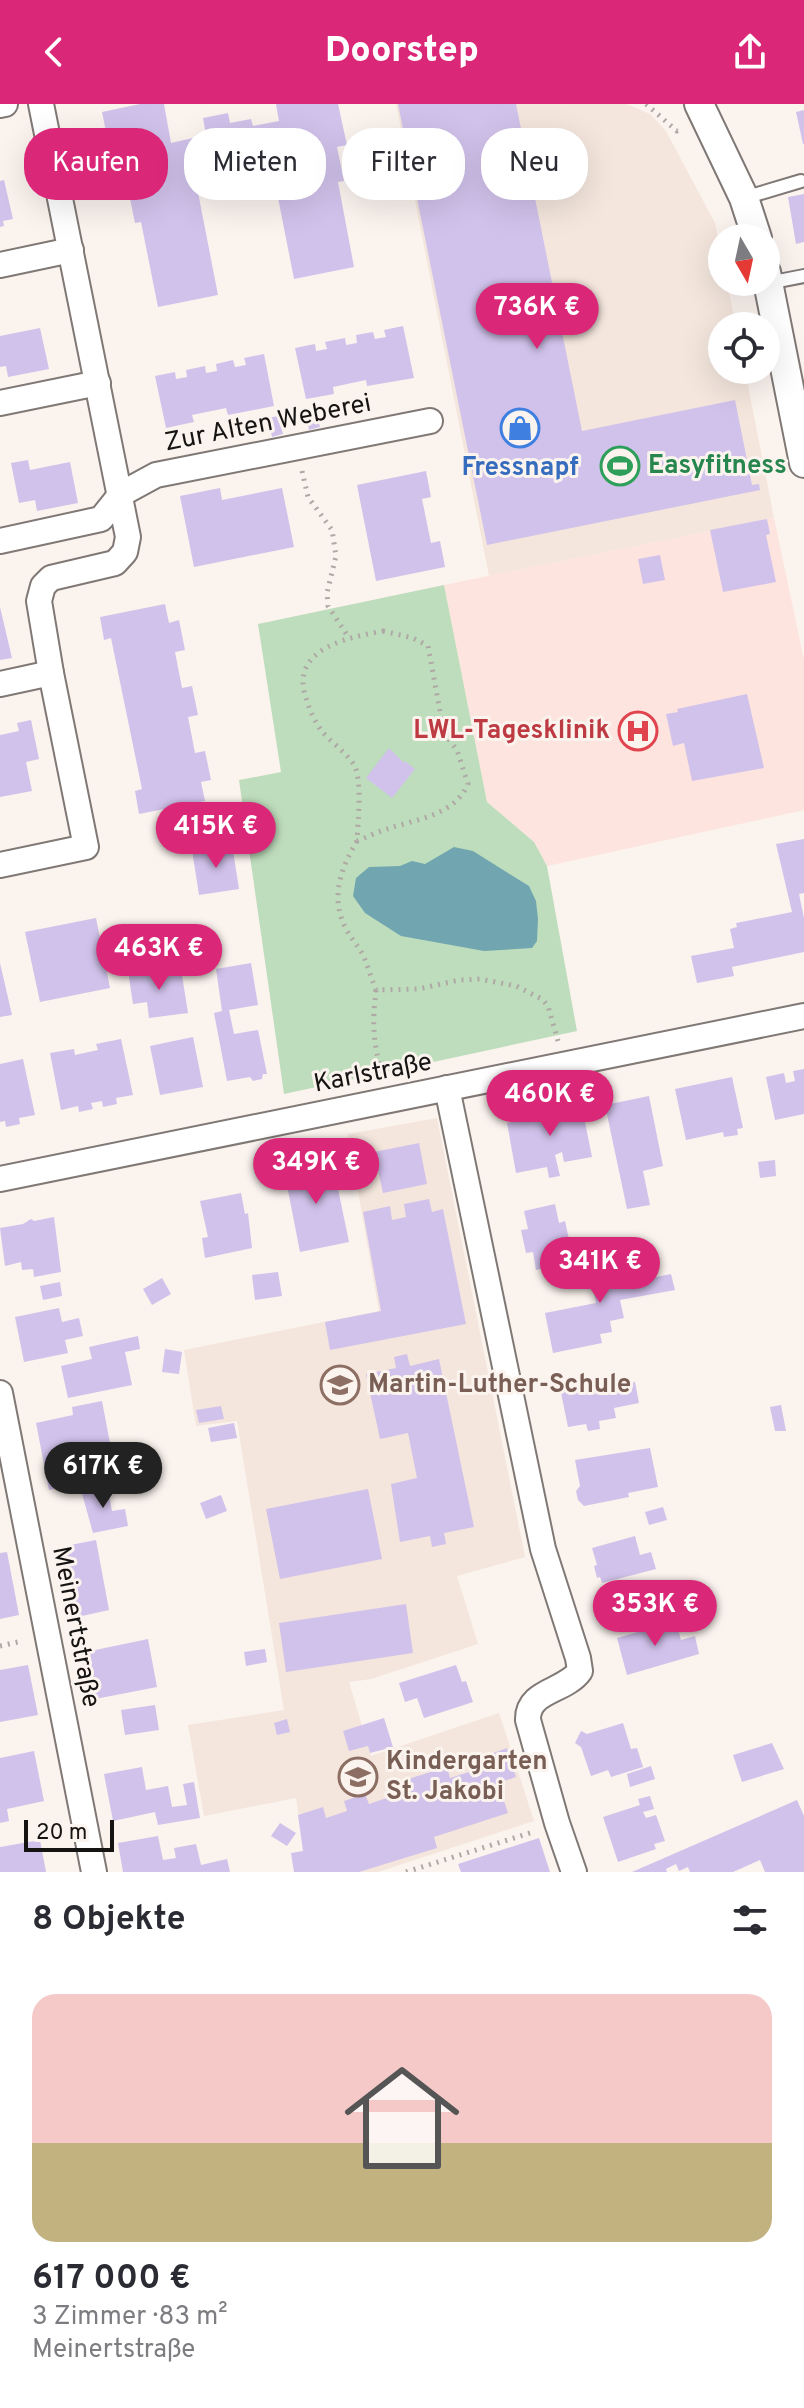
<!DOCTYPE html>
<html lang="de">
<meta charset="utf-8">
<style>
:root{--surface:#fff;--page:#f2f2f3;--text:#2b2b33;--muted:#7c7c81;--accent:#db2777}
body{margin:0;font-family:Overpass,sans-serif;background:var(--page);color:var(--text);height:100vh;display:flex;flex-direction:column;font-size:30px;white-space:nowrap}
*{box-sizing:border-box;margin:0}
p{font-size:26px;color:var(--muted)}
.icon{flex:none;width:44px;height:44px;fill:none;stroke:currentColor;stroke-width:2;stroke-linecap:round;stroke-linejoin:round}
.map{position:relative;height:1768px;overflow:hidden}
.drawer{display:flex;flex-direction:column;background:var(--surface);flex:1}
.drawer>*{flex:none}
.hud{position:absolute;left:24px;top:24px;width:756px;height:72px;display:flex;gap:16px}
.needle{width:52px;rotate:171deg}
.tools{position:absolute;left:708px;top:120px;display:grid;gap:16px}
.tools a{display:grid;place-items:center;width:72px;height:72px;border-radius:50%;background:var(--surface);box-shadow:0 8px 32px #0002;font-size:40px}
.scale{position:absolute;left:24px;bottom:20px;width:90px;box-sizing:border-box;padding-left:8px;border:4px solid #161412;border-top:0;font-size:22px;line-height:28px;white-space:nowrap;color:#161412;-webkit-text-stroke:6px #fbf3ee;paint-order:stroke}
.price{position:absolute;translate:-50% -68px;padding:0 18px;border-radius:28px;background:var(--accent);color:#fff;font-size:26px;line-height:52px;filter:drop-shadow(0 2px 4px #0008)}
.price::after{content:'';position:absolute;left:50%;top:48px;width:24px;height:18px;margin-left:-12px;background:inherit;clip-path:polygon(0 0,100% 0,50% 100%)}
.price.active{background:#222;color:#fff}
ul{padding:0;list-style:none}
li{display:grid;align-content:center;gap:16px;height:424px;padding:0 32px}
li span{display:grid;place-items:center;height:248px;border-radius:24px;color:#555}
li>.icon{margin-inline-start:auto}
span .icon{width:144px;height:144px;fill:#fffc;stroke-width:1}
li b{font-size:34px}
h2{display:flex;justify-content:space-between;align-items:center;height:96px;padding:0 32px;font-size:34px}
.tag{padding:0 28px;border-radius:32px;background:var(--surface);box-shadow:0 8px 32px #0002;font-size:28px;line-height:72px}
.tag.active{background:var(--accent);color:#fff}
header{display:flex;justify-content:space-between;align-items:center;height:104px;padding:0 32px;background:var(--accent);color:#fff;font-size:36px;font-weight:800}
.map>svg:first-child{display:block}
.built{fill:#f4e6dd}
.medical{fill:#fee4de}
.green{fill:#beddbc}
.water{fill:#71a6b1}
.building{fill:#d1c2eb}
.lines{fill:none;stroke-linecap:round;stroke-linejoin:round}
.service-casing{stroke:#7f7874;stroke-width:16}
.minor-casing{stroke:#7f7874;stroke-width:28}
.tertiary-casing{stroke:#7f7874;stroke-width:32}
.path{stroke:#afa9a5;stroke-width:5;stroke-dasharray:2 6;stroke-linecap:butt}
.service{stroke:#fff;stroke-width:12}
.minor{stroke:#fff;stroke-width:24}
.tertiary{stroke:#fff;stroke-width:28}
.labels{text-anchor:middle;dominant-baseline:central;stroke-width:6;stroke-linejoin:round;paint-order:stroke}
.street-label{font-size:26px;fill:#161412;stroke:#fbf3ee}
.leisure-label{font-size:26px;font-weight:bold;fill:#27864d;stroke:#fbf3ee;text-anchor:start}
.shop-label{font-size:26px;font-weight:bold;fill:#366cbe;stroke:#fbf3ee}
.health-label{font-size:26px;font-weight:bold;fill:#be3a42;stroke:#fbf3ee;text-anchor:end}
.education-label{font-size:26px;font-weight:bold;fill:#785e54;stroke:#fbf3ee;text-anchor:start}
</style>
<header><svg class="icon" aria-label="back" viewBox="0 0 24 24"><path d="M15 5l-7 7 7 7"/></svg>Doorstep<svg class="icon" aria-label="share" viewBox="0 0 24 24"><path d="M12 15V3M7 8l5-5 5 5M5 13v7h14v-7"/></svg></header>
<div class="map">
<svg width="804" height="1768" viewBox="0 0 804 1768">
<rect width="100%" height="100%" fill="#fbf3ee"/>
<g class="built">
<polygon points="396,0 626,0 650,10 666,27 715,119 722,153 722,178 727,178 736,222 722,222 722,266 745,266 774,414 489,472"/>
<polygon points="437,1014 525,1453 457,1472 478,1540 371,1575 349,1578 371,1652 499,1609 534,1717 378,1768 307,1768 296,1694 204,1712 188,1621 284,1606 237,1317 196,1322 184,1246 379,1207 348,1030"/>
</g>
<polygon class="medical" points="774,414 804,556 804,706 547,762 534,738 487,698 444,481"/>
<polygon class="green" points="444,481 487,698 534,738 547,762 577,927 284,990 239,676 281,668 258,520"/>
<polygon class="water" points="454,743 473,747 529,782 536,797 538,815 537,837 532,844 484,847 401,832 365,809 353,792 356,774 369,763 400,762 412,757 425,760"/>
<g class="building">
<polygon points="140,0 164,0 171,39 206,31 203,14 228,9 230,19 251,15 253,22 279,17 276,0 338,0 347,41 337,43 344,77 338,78 354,163 294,175 271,58 195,73 218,191 158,203 141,118 135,119 128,85 118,86 102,8"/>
<polygon points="398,0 516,0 582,327 735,296 752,381 759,380 760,386 487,441"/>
<polygon points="804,6 804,40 803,40 796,8"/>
<polygon points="4,76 13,115 3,117 4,122 0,123 0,77"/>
<polygon points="804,90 804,138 796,140 788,93"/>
<polygon points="403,222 414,274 367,282 366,276 333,283 334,290 306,295 295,244 315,240 316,247 327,245 325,238 345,234 346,241 357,239 356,231 373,228 375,235 386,233 384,226"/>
<polygon points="40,224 49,265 8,273 6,262 0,263 0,232"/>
<polygon points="264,250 274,302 228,311 226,304 192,311 194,318 166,324 155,272 175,268 176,275 187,273 186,266 205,262 206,269 217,267 216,260 233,256 235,263 246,261 244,254"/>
<polygon points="315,305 320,323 309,326 305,307"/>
<polygon points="278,312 283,330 272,333 268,314"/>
<polygon points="28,356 30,366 70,358 78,399 37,407 35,396 19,399 11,359"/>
<polygon points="426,367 431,393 422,395 431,439 440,437 445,463 376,477 357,381"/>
<polygon points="220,384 222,396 282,384 294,443 194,463 180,392"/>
<polygon points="767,415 770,430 766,431 776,478 723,488 710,426"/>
<polygon points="660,451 665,476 643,480 638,455"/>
<polygon points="165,500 169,519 179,516 185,546 175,548 182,584 192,582 198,611 188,613 195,649 205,647 211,676 201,678 205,697 139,710 135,687 142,685 111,534 104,536 100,513"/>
<polygon points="0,503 12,554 0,556"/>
<polygon points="747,590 764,664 692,677 684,639 673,642 666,610 678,608 677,605"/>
<polygon points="31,616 39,655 26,658 32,687 0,693 0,631 19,627 17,619"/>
<polygon points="389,644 404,659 405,657 415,665 392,694 366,674"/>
<polygon points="804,735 804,789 799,790 804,814 804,848 732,863 734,872 697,879 691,852 734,844 730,825 737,823 736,819 792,808 776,740"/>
<polygon points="232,740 239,785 199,791 192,746"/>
<polygon points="96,814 110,884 40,898 25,828"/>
<polygon points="0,859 12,911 0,913"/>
<polygon points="251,859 258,901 229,906 234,930 258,926 267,970 263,970 262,975 253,977 250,973 227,977 214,909 222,907 216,865"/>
<polygon points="143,864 144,871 181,865 188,909 149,914 147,898 133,900 128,867"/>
<polygon points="193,933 203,983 160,991 150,942"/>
<polygon points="121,935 133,991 116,994 117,1000 103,1003 102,997 91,999 93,1005 79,1008 78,1002 61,1006 50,949 74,945 75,951 98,946 96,940"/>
<polygon points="23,955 35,1011 19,1014 20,1020 6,1023 5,1017 0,1018 0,960"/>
<polygon points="804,965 804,1010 775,1016 766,973 784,969 786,979 795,977 793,967"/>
<polygon points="732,973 743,1024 737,1025 738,1031 724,1033 723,1028 686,1036 675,985"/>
<polygon points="649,992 663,1062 643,1067 650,1101 627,1105 605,1001"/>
<polygon points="580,993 592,1053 564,1058 562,1048 555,1051 560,1072 549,1074 547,1063 516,1069 507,1019 554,1010 551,998"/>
<polygon points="419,1039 427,1080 383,1089 374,1048"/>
<polygon points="332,1056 349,1138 300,1148 284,1066"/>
<polygon points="775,1056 776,1072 760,1074 758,1058"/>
<polygon points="241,1089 245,1110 248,1109 252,1144 205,1154 202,1134 208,1133 200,1097"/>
<polygon points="429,1095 432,1108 443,1105 466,1220 330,1246 325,1218 381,1207 363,1108 390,1102 392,1116 406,1113 404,1100"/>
<polygon points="555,1100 559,1119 565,1117 570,1140 563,1141 567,1159 536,1166 533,1148 526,1149 521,1126 528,1125 524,1107"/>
<polygon points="54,1113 61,1168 34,1173 33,1165 22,1166 21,1158 5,1162 0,1124 23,1120 31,1115 34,1117"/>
<polygon points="621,1149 626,1179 671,1170 675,1186 620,1196 624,1214 610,1217 612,1228 600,1230 602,1239 553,1249 545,1209 596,1199 588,1155"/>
<polygon points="278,1168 282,1192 255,1196 252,1171"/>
<polygon points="162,1174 171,1190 152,1201 143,1185"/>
<polygon points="60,1178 62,1192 43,1196 40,1182"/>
<polygon points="59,1204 62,1218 79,1214 83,1232 65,1236 68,1249 24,1258 15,1213"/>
<polygon points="138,1232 140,1245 125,1248 132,1281 68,1294 61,1262 92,1255 89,1243"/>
<polygon points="165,1245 182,1248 179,1270 162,1268"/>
<polygon points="407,1250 410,1262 439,1255 474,1423 444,1429 446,1440 432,1443 430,1432 400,1438 391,1380 417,1374 408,1329 380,1335 366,1270 396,1264 394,1253"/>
<polygon points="608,1274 610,1284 635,1278 639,1299 614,1304 616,1314 599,1317 600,1325 588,1327 586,1320 568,1323 560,1284"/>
<polygon points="102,1297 110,1339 91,1343 93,1354 102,1353 106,1375 49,1386 36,1319 73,1311 72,1303"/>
<polygon points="781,1301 786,1327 775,1327 770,1303"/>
<polygon points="221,1302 224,1315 199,1319 196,1306"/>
<polygon points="234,1319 237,1334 211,1338 208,1324"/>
<polygon points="650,1344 658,1383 628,1389 629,1393 584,1402 578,1396 576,1387 580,1382 575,1356"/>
<polygon points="107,1381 112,1407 125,1405 128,1422 93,1429 81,1386"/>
<polygon points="368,1385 382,1455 280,1475 266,1405"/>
<polygon points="221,1391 227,1407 206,1415 200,1399"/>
<polygon points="663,1403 667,1416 649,1421 645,1408"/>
<polygon points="635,1432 640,1451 651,1448 656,1465 602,1479 600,1473 597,1474 594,1462 597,1461 592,1444"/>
<polygon points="96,1436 109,1506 73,1514 60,1443"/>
<polygon points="7,1448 19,1511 0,1515 0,1449"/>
<polygon points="406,1500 413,1549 286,1568 279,1519"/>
<polygon points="676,1517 681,1536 695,1532 699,1550 627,1571 617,1534"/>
<polygon points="148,1535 157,1583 90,1596 81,1549"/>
<polygon points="265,1545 267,1558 246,1562 244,1548"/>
<polygon points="28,1561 38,1611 0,1618 0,1566"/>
<polygon points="456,1561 462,1578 466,1577 473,1598 424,1614 417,1594 405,1598 399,1579"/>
<polygon points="155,1601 159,1626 125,1631 121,1606"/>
<polygon points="384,1614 393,1643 370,1649 368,1642 349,1647 343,1627"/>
<polygon points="287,1615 290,1628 277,1631 274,1619"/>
<polygon points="623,1619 631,1645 637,1644 643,1663 611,1673 608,1666 591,1672 581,1643 575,1639 581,1627 587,1630"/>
<polygon points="772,1639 784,1665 742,1678 733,1651"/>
<polygon points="507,1644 516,1673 498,1679 508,1709 434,1733 437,1744 359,1768 294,1768 291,1749 303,1747 298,1711 323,1703 326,1714 347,1707 344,1697 365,1690 369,1700 398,1690 395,1679 447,1663 450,1674 491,1661 488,1651"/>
<polygon points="34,1647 44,1697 7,1705 9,1717 0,1719 0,1654"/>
<polygon points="651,1662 655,1675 630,1683 627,1670"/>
<polygon points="142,1663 146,1686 168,1682 172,1703 187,1701 183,1680 194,1678 200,1714 158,1721 155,1708 113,1717 104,1670"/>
<polygon points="650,1692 654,1705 643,1708 646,1714 656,1711 665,1737 654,1740 656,1745 618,1758 603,1713 640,1701 638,1695"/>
<polygon points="797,1696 804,1712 804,1768 765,1768 760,1756 733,1768 690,1768 688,1763 679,1767 676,1760 666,1765 667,1768 632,1768"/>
<polygon points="280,1719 296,1729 287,1742 271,1732"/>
<polygon points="158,1732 163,1756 176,1754 174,1744 196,1740 201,1761 227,1755 230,1768 123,1768 118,1739"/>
<polygon points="539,1734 550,1768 461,1768 458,1760"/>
<polygon points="40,1736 46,1768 0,1768 0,1743"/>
</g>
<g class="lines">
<defs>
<g id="service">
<polyline points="744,94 801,77"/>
<polyline points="768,179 804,172"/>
</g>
<g id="minor">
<polyline points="0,1 5,0"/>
<polyline points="0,161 71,146"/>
<polyline points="0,299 98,279"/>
<polyline points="0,437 101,415 121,390 156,371 430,317"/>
<polyline points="0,580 51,569"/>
<polyline points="0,761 86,743 51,569 39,497 43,482 51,474 115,459 125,448 128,433 41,0"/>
<path d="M447,984L543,1445L578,1554L580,1567C565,1588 527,1586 528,1616L557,1719L574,1768"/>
<polyline points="0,1075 804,912"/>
<polyline points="0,1289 94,1768"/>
</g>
<g id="tertiary">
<polyline points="699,0 744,94 757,134"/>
<polyline points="766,168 804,359"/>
</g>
</defs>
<use href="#service" class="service-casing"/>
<use href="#minor" class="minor-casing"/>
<use href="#tertiary" class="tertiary-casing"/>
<g class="path">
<polyline points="646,0 677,27 682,25"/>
<polyline points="302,367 308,393 332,426 336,452 327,489 328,502 349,534"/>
<path d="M383,527L413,534L428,542L444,629L457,646L468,680C454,712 416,715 387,725C377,728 367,733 357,737C358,720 362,677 355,663C348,649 330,638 321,626C312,613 308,602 304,587C295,543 351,533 383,527Z"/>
<path d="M357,737C339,767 329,798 349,830C353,837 359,843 363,851C368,862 371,874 376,886L419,885L459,876L480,875L516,882L542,895L548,902L558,937"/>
<path d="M376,886C372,921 373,937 382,971"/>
<polyline points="0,1542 22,1537"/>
<polyline points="406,1768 533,1728"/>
</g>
<use href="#service" class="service"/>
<use href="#minor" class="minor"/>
<use href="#tertiary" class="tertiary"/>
</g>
<defs>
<symbol id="shop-ring" viewBox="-11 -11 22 22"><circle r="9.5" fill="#fbf3ee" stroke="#3f7fe0" stroke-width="1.5"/><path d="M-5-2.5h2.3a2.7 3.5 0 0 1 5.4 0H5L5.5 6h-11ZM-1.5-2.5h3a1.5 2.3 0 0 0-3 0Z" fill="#3f7fe0"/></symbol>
<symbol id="stadium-ring" viewBox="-11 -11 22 22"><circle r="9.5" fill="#fbf3ee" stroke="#2e9e5b" stroke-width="1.5"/><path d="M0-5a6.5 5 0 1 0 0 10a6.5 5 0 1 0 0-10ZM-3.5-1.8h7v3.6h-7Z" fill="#2e9e5b"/></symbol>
<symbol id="hospital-ring" viewBox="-11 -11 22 22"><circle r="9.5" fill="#fbf3ee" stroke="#e0444e" stroke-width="1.5"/><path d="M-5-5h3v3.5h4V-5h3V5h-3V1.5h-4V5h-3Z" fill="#e0444e"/></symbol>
<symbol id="school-ring" viewBox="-11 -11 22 22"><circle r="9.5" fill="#fbf3ee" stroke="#8d6e63" stroke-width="1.5"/><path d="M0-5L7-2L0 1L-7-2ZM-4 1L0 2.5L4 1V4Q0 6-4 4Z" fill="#8d6e63"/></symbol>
</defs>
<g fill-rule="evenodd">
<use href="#shop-ring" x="498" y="302" width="44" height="44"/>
<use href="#stadium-ring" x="598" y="340" width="44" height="44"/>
<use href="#hospital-ring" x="616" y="605" width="44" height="44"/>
<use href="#school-ring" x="318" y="1259" width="44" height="44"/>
<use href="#school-ring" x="336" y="1651" width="44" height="44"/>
</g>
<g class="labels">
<g class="street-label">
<text transform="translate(268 320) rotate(-11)">Zur Alten Weberei</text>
<text transform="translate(373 970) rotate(-11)">Karlstraße</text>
<text transform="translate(75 1523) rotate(79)">Meinertstraße</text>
</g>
<g class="leisure-label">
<text x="648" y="362">Easyfitness</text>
</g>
<g class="shop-label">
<text x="520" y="364">Fressnapf</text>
</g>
<g class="health-label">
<text x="610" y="627">LWL-Tagesklinik</text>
</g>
<g class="education-label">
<text x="368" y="1281">Martin-Luther-Schule</text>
<text x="386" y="1658">Kindergarten<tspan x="386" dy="30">St. Jakobi</tspan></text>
</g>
</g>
</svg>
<div class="tools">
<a><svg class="needle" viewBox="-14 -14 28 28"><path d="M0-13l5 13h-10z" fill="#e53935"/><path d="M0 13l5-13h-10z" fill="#7c7c81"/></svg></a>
<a><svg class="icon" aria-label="locate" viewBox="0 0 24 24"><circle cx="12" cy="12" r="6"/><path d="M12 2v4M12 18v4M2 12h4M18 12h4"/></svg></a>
</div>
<div class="scale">20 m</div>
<b class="price" style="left:537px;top:247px">736K €</b>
<b class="price" style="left:216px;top:766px">415K €</b>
<b class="price" style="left:159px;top:888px">463K €</b>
<b class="price" style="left:550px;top:1034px">460K €</b>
<b class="price" style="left:316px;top:1102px">349K €</b>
<b class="price" style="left:600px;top:1201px">341K €</b>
<b class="price active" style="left:103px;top:1406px">617K €</b>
<b class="price" style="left:655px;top:1544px">353K €</b>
<div class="hud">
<a class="tag active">Kaufen</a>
<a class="tag">Mieten</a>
<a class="tag">Filter</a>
<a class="tag">Neu</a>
</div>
</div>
<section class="drawer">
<h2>8 Objekte<svg class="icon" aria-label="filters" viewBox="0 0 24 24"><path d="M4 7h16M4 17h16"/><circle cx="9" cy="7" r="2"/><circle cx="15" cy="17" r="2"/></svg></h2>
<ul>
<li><span style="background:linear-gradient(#f6c9c9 60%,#c2b280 0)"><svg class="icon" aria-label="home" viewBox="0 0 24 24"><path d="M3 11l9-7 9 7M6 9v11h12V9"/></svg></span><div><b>617 000 €</b><p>3 Zimmer · 83 m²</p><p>Meinertstraße</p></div></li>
</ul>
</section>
